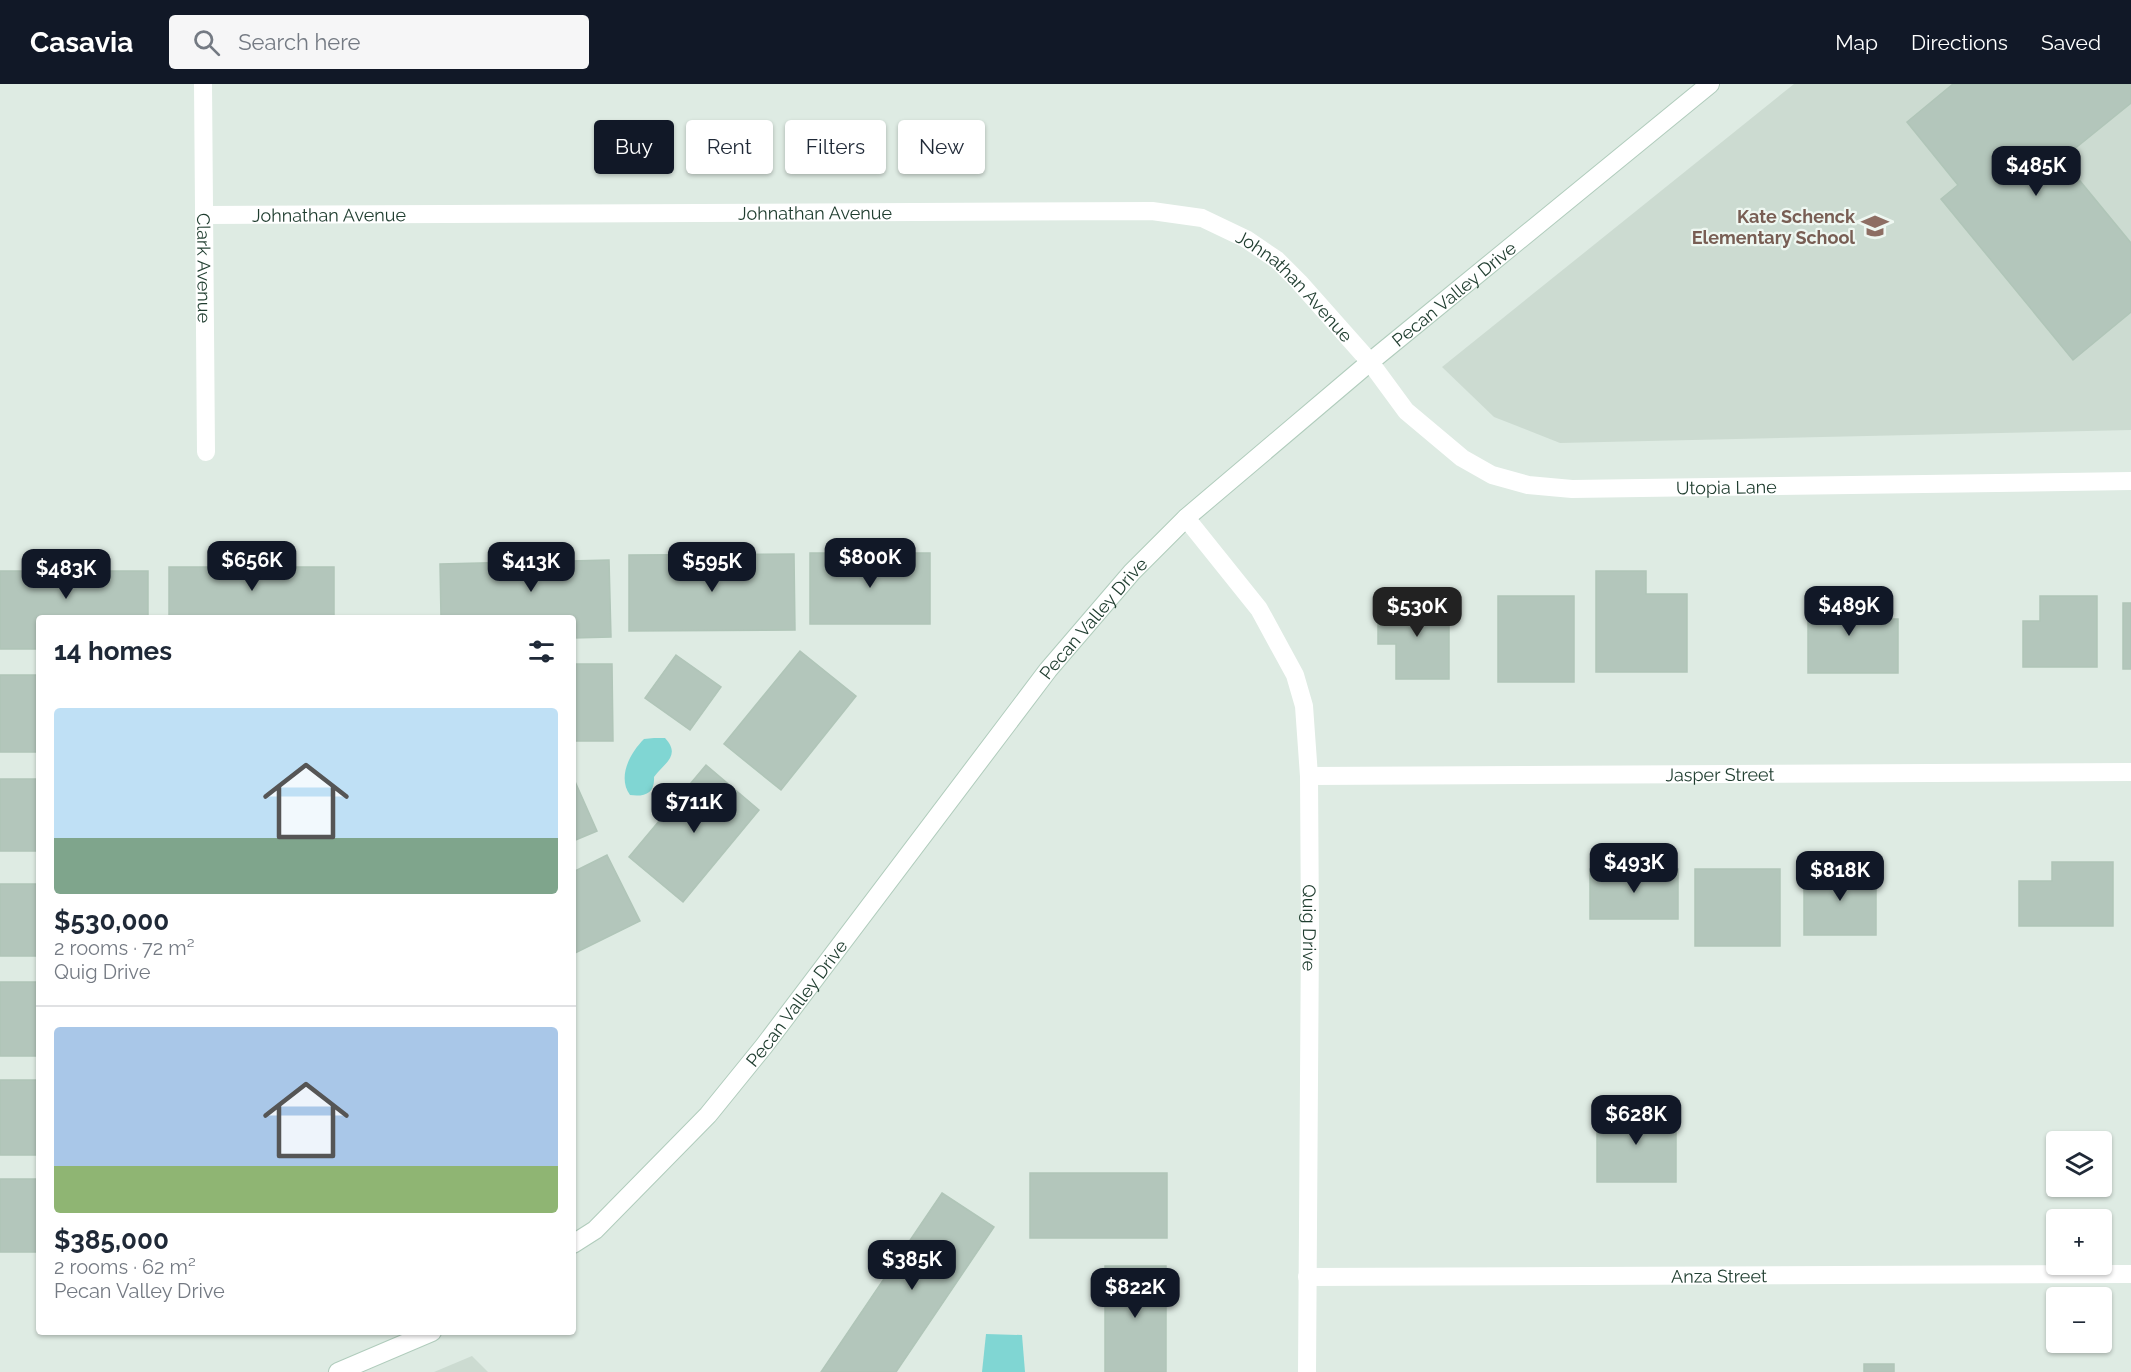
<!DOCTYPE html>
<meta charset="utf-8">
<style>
:root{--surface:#fff;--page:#f6f6f7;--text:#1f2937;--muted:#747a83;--line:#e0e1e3;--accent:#111827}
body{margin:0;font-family:Raleway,sans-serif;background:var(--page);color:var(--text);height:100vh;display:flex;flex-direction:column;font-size:22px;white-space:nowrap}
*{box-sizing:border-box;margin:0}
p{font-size:20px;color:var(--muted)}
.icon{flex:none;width:33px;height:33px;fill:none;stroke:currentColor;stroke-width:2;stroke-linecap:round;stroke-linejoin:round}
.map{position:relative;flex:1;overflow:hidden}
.panel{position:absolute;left:36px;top:531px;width:540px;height:720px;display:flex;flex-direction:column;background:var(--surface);border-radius:6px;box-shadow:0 2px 4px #0004}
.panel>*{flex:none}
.top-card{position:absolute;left:594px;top:36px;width:570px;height:54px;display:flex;gap:12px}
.controls{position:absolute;left:2046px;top:1047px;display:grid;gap:12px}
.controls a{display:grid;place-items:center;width:66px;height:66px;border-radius:6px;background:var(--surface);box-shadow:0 2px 4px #0004;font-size:30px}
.price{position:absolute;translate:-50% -51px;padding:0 14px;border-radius:12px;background:var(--accent);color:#fff;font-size:20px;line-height:39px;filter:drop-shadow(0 2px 3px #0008)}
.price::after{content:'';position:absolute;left:50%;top:36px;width:18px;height:14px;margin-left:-9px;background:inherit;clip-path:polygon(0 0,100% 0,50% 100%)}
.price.selected{background:#222;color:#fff}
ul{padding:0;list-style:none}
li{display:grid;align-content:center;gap:12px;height:318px;padding:0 18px}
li+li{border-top:2px solid var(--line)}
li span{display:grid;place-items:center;height:186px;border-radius:6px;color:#555}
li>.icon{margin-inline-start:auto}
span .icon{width:108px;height:108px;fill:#fffc;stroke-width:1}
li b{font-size:26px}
h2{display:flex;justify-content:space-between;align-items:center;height:72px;padding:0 18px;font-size:26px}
.tag{padding:0 21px;border-radius:6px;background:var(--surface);box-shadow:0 2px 4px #0004;font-size:21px;line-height:54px}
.tag.selected{background:var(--accent);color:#fff}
header{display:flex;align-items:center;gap:36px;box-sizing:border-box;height:84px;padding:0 30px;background:var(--accent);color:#fff}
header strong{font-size:28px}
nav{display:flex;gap:33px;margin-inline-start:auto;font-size:21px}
.search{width:420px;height:54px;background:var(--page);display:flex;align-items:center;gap:15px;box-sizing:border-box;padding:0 21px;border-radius:6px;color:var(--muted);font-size:22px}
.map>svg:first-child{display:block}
.built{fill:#ccdbd1}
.water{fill:#80d6d3}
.building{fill:#b3c6bb;stroke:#b0c5b8;stroke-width:1.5}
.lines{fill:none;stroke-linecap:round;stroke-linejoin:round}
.secondary-casing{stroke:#b0ccbc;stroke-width:20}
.minor{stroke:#fff;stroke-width:18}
.secondary{stroke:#fff;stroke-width:18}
.labels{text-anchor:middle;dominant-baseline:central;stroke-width:4.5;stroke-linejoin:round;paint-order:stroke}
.street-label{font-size:18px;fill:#1e3c2e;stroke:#eef7f1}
.education-label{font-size:18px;font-weight:bold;fill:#785e54;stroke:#eef7f1;text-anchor:end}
</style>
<header>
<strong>Casavia</strong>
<div class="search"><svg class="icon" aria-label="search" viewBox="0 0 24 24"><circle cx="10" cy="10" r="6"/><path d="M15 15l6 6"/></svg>Search here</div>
<nav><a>Map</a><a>Directions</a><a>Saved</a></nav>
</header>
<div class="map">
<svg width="2131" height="1288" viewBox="0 0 2131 1288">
<rect width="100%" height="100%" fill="#deebe3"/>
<g class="built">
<polygon points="1794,0 2131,0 2131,346 1560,359 1494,333 1442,283"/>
<polygon points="472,1272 488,1288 434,1288"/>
</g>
<g class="water">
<path d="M654,654H665C682,672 663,680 654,693C655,709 645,713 630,711C617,693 630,669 644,655Z"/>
<polygon points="986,1250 1022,1251 1025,1288 982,1288"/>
</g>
<g class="building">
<polygon points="1953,0 2131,0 2131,19 2062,75 2131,159 2131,228 2073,276 1941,115 1958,101 1907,38"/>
<rect x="810" y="469" width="120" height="71"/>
<polygon points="794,470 795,546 629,547 629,471"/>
<polygon points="609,476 611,553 573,554 573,534 441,534 440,480"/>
<rect x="169" y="483" width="165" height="51"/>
<polygon points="0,487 148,487 148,534 39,534 39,565 0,565"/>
<polygon points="1596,487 1646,487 1646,510 1687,510 1687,588 1596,588"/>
<polygon points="1808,509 1863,509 1863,535 1898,535 1898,589 1808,589"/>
<rect x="1498" y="512" width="76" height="86"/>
<polygon points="2040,512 2097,512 2097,583 2023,583 2023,537 2040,537"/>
<polygon points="1449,518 1449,595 1396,595 1396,560 1378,560 1378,519"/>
<rect x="2123" y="519" width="8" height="66"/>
<polygon points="800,567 856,612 781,706 724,660"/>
<polygon points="676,571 721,603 690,646 645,614"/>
<polygon points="573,580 612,580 613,657 573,657"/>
<rect x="0" y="591" width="39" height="77"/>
<polygon points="706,681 759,726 683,818 629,773"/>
<polygon points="573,693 597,747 573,757"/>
<rect x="0" y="695" width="39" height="72"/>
<polygon points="607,771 640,837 573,870 573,788"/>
<polygon points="2052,778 2113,778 2113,842 2019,842 2019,797 2052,797"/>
<rect x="1804" y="784" width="72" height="67"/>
<rect x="1590" y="785" width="88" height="50"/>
<rect x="1695" y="785" width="85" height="77"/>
<rect x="0" y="800" width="39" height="72"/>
<rect x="0" y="898" width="39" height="74"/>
<rect x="0" y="996" width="39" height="75"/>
<rect x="1597" y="1027" width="79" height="71"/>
<rect x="1030" y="1089" width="137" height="65"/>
<rect x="0" y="1095" width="39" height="73"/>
<polygon points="942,1109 994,1143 896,1288 821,1288"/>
<rect x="1105" y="1182" width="61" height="106"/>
<rect x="1864" y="1280" width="30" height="8"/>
</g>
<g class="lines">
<defs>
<g id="secondary">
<path id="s6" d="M573,1160L595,1146L708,1031L764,962L1048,586L1132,488L1186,434L1370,278L1710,0"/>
<polyline points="338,1288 432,1248"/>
</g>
</defs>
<use href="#secondary" class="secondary-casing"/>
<g class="minor">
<path id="s1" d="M203,0L206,368"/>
<path id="s2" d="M205,131L1152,127L1202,134L1246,155L1277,176L1299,198L1370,278L1406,327L1462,374L1492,391L1528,401L1572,405L2131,397"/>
<path id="s3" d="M1186,434L1259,525L1295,591L1304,622L1309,692L1310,849L1307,1288"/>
<path id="s4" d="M1309,692L2131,688"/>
<path id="s5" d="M1307,1193L2131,1190"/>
</g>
<use href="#secondary" class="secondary"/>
</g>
<defs>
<symbol id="school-bare" viewBox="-9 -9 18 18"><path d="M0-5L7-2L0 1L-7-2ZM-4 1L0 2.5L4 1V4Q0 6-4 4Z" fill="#8d6e63" stroke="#eef7f1" stroke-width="2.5" paint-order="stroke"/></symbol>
</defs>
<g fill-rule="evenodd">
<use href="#school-bare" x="1856" y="123" width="38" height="38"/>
</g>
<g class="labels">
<g class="street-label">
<text stroke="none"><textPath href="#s2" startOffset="610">Johnathan Avenue</textPath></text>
<text stroke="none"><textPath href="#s2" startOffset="124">Johnathan Avenue</textPath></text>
<text stroke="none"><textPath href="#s1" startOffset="184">Clark Avenue</textPath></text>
<text stroke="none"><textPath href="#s2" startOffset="1114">Johnathan Avenue</textPath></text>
<text stroke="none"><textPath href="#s6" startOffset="1302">Pecan Valley Drive</textPath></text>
<text stroke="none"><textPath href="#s2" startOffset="1626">Utopia Lane</textPath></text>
<text stroke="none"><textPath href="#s6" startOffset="816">Pecan Valley Drive</textPath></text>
<text stroke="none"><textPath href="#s4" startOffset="411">Jasper Street</textPath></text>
<text stroke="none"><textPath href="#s3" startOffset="446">Quig Drive</textPath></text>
<text stroke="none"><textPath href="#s6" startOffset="330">Pecan Valley Drive</textPath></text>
<text stroke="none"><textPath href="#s5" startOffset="412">Anza Street</textPath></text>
</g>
<g class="education-label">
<text x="1855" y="132">Kate Schenck<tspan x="1855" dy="21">Elementary School</tspan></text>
</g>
</g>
</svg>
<div class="controls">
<a><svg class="icon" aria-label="layers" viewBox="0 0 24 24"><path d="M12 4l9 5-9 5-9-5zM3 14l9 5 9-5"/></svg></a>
<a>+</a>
<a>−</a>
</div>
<b class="price" style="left:2036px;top:113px">$485K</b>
<b class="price" style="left:870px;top:505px">$800K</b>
<b class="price" style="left:252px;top:508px">$656K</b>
<b class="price" style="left:531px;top:509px">$413K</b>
<b class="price" style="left:712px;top:509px">$595K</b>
<b class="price" style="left:66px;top:516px">$483K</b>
<b class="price" style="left:1849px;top:553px">$489K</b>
<b class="price selected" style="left:1417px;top:554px">$530K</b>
<b class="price" style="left:694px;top:750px">$711K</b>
<b class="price" style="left:1634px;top:810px">$493K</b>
<b class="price" style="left:1840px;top:818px">$818K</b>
<b class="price" style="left:1636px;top:1062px">$628K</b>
<b class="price" style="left:912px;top:1207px">$385K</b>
<b class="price" style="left:1135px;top:1235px">$822K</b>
<div class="top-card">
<a class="tag selected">Buy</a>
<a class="tag">Rent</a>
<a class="tag">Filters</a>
<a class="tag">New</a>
</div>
<section class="panel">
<h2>14 homes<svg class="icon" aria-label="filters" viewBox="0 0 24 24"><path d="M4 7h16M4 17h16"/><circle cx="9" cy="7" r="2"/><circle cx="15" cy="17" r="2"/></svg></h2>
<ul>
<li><span style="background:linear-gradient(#bfe0f5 70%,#7fa58c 0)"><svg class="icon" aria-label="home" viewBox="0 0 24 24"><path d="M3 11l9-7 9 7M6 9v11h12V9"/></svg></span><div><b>$530,000</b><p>2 rooms · 72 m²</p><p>Quig Drive</p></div></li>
<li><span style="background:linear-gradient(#a9c7e8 75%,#8fb573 0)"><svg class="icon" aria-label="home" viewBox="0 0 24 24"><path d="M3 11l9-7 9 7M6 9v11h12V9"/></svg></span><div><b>$385,000</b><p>2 rooms · 62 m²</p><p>Pecan Valley Drive</p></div></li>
</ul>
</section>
</div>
